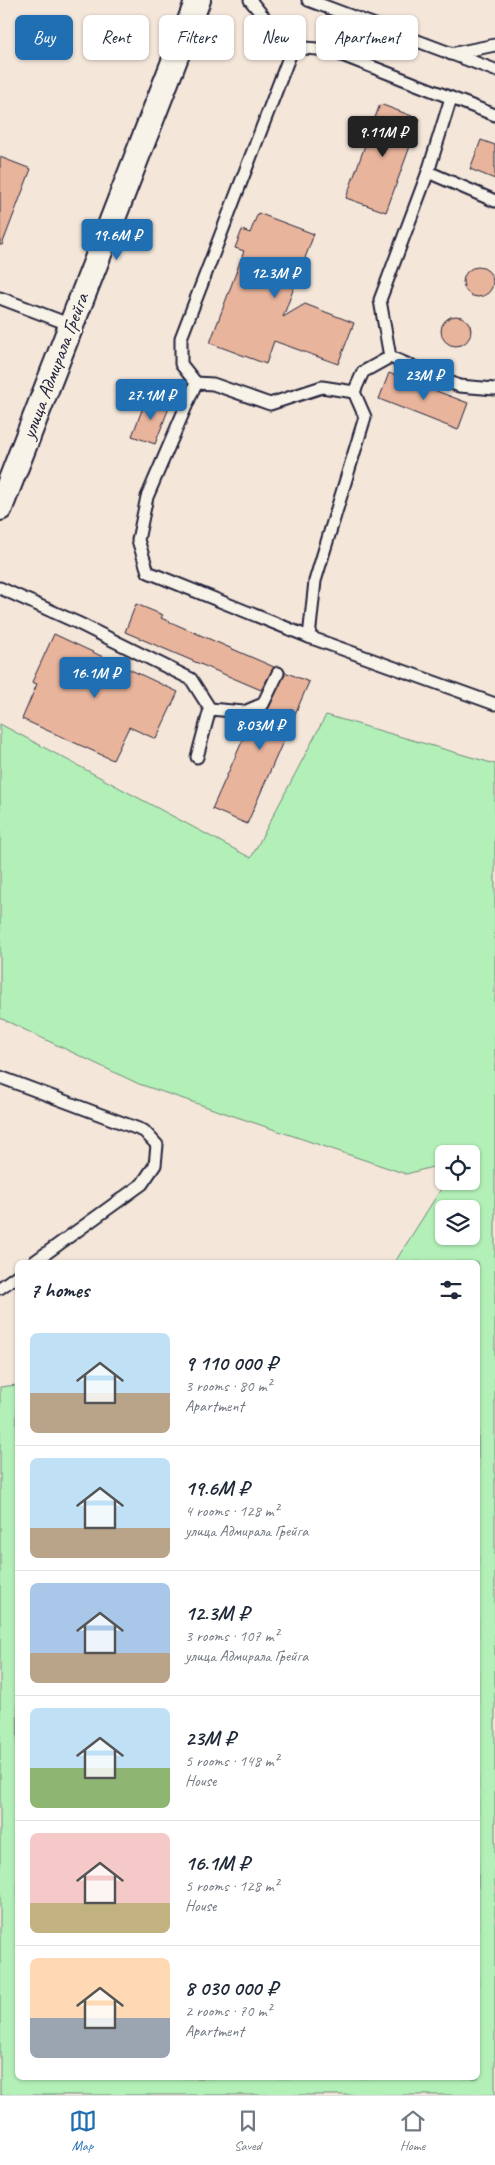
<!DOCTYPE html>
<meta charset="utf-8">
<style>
:root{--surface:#fff;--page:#f6f6f7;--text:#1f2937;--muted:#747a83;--line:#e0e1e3;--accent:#1f6fb2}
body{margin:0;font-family:Caveat,sans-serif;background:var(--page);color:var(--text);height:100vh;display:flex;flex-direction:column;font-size:19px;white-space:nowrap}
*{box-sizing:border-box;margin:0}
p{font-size:16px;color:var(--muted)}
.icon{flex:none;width:28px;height:28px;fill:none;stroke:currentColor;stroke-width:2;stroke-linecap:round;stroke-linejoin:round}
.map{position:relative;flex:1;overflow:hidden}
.details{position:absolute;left:15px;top:1260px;width:465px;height:820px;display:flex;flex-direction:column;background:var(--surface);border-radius:8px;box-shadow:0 1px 4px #0004}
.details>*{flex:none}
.guide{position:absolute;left:15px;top:15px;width:465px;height:45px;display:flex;gap:10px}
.buttons{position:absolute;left:435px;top:1145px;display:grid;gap:10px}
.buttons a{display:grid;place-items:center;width:45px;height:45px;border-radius:8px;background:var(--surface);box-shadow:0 1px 4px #0004;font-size:25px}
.price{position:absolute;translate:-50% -42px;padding:0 11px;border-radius:5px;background:var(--accent);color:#fff;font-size:16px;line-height:32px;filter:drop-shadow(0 1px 2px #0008)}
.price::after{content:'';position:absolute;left:50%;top:30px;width:15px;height:11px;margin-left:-8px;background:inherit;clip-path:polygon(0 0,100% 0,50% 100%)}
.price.on{background:#222;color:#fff}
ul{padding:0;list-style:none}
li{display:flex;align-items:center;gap:15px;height:125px;padding:0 15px}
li+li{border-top:1px solid var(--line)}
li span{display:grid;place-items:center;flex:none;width:140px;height:100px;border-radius:8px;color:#555}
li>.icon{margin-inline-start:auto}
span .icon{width:60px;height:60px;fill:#fffc;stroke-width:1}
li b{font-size:21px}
h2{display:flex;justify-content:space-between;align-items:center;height:60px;padding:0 15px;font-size:21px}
.tag{padding:0 18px;border-radius:8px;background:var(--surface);box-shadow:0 1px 4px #0004;font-size:18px;line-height:45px}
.tag.on{background:var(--accent);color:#fff}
.dock{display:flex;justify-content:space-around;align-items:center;height:70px;border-top:1px solid var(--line);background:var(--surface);font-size:14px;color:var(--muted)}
.dock a{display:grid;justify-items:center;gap:2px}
.dock .on{color:var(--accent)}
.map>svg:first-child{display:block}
.green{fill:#b3f0b7;stroke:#6a8979;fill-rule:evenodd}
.building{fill:#e8b49c;stroke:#22223b}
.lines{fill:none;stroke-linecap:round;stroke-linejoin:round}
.service-casing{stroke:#22223b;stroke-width:15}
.minor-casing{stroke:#22223b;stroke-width:28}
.service{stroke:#f7f3e8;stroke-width:11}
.minor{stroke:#f7f3e8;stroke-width:24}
.labels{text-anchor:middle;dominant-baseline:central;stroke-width:4;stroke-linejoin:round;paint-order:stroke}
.street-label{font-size:20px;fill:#22223b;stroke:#f7f3e8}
</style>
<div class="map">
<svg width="495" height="2095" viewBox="0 0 495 2095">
<rect width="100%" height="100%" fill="#f4e6d9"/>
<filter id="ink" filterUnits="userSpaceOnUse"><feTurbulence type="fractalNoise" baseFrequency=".02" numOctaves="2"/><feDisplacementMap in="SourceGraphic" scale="10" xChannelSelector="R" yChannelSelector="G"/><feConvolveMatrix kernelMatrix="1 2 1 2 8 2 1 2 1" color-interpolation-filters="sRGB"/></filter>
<g filter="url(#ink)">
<path class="green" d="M326,715L495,764V2095H0V1387L17,1385L18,2078H478V1262H395L446,1181H471V1154H444V1164L406,1174L139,1084L0,1018V724L251,858ZM444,1209H471V1236H444Z"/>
<g class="building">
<polygon points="380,104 420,119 386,212 346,198"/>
<polygon points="481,140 495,145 495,179 470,169"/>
<polygon points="0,157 31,169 2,245 0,245"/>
<polygon points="258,213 314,234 283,317 305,304 354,323 338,364 274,341 266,364 210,343 244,251 235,248 242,230 250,233"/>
<circle cx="478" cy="282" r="15"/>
<circle cx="456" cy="331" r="15"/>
<polygon points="389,373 468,403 458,430 379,399"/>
<polygon points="147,397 170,405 155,444 132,436"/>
<polygon points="136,604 163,615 161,618 274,667 261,690 125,632"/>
<polygon points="54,634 178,692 156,739 129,727 113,760 22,719 37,684 32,682"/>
<polygon points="285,672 309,682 247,824 212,809 253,717 269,708"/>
</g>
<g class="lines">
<defs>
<g id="service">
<polyline points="250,0 281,38 293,47 329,50 495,115"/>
<polyline points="308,0 495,70"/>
<polyline points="293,47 181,338 181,364 196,383 147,497 138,540 148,572 309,637 495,704"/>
<polyline points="451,54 495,45"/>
<polyline points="451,98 428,172 380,300 390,357 459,386 495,389"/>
<polyline points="428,172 495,201"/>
<polyline points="0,298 71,325"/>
<polyline points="196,383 213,384 270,404 322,387 354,392 363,372 390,357"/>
<polyline points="0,588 78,623 191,679 210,709 197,757"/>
<polyline points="309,637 315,581 365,417 354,392"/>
<polyline points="210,709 244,712 263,704 278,673"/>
<polyline points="0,1077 144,1131 157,1145 155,1165 142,1184 34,1262"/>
<polyline points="0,1288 18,1275"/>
</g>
<polyline id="minor" points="0,508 198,0"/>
</defs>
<use href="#service" class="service-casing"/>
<use href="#minor" class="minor-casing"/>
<use href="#service" class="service"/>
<use href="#minor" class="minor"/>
</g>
</g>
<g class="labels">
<g class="street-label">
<text transform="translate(55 366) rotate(-69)">улица Адмирала Грейга</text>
</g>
</g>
</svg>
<div class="buttons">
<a><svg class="icon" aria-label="locate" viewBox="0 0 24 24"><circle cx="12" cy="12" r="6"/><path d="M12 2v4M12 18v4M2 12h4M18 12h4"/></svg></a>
<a><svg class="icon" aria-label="layers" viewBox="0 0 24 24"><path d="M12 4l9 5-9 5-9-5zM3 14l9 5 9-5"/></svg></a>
</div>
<b class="price on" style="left:383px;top:158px">9.11M ₽</b>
<b class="price" style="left:117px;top:261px">19.6M ₽</b>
<b class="price" style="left:275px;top:299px">12.3M ₽</b>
<b class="price" style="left:424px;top:401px">23M ₽</b>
<b class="price" style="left:151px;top:421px">27.1M ₽</b>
<b class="price" style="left:95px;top:699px">16.1M ₽</b>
<b class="price" style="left:260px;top:751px">8.03M ₽</b>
<div class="guide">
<a class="tag on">Buy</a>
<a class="tag">Rent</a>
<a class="tag">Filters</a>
<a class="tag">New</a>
<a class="tag">Apartment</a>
</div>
<section class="details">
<h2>7 homes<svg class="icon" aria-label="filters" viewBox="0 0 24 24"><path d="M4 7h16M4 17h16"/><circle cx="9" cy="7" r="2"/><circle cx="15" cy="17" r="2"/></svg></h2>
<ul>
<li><span style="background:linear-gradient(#bfe0f5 60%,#b9a48a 0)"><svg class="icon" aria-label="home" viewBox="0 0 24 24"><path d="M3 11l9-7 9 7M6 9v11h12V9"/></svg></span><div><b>9 110 000 ₽</b><p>3 rooms · 80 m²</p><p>Apartment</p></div></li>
<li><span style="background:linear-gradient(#bfe0f5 70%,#b9a48a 0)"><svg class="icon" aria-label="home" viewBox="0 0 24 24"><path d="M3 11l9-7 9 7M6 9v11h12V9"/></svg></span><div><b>19.6M ₽</b><p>4 rooms · 128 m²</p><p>улица Адмирала Грейга</p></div></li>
<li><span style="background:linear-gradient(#a9c7e8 70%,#b9a48a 0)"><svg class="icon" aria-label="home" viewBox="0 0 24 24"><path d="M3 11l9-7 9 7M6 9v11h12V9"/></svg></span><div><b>12.3M ₽</b><p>3 rooms · 107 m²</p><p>улица Адмирала Грейга</p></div></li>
<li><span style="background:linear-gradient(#bfe0f5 60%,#8fb573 0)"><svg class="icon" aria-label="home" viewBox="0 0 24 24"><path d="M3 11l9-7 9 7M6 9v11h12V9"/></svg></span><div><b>23M ₽</b><p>5 rooms · 148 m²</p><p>House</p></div></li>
<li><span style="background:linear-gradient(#f6c9c9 70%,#c2b280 0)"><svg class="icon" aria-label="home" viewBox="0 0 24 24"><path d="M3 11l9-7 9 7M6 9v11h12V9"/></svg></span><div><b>16.1M ₽</b><p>5 rooms · 128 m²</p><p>House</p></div></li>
<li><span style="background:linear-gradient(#ffd9b3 60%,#9aa5b1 0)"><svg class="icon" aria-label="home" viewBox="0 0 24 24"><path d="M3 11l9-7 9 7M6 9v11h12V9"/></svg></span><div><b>8 030 000 ₽</b><p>2 rooms · 70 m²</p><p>Apartment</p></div></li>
</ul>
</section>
</div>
<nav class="dock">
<a class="on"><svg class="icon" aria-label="map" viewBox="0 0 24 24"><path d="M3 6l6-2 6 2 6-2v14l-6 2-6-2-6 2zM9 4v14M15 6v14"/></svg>Map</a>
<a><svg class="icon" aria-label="saved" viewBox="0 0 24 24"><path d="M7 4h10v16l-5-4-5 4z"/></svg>Saved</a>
<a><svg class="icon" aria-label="home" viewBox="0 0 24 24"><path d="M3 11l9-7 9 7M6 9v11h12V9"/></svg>Home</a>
</nav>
